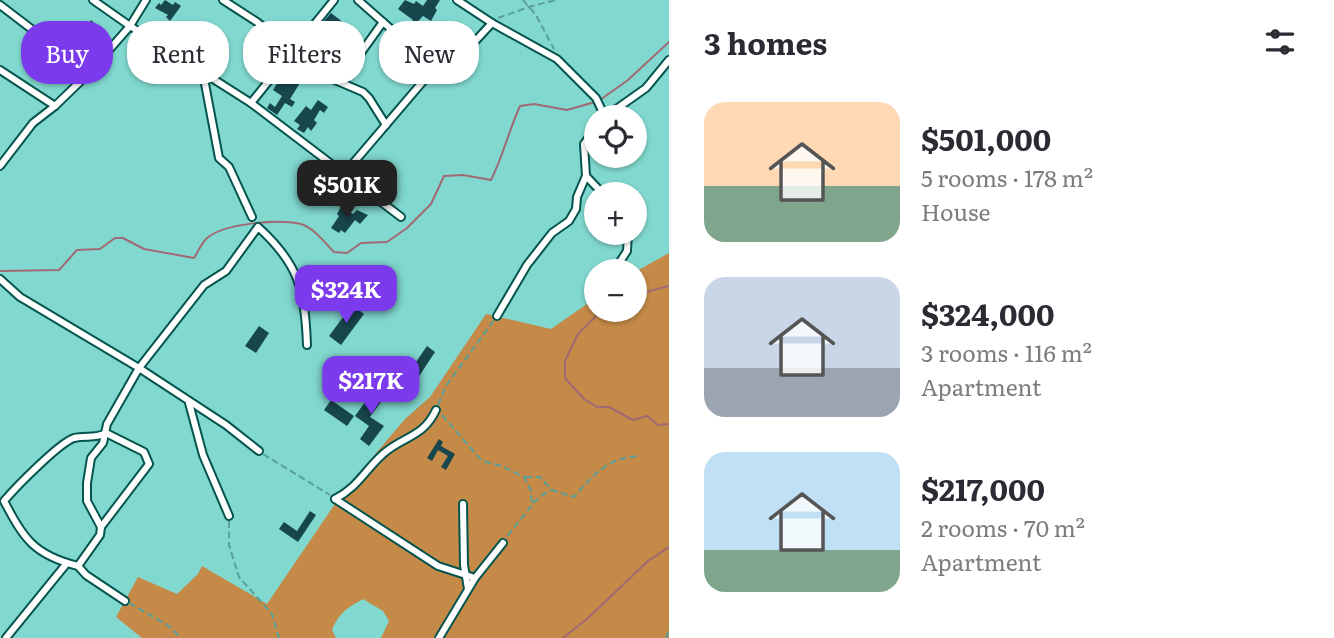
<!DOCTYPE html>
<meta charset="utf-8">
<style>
:root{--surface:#fff;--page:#f2f2f3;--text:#2b2b33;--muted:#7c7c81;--accent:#7c3aed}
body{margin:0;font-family:Literata,serif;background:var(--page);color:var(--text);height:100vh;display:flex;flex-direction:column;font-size:26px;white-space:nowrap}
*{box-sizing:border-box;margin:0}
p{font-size:23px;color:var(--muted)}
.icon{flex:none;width:38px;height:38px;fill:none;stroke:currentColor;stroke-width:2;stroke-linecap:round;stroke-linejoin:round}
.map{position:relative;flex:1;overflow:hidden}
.sheet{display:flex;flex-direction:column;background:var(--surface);width:665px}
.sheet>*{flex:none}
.hud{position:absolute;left:21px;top:21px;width:542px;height:63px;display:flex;gap:14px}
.buttons{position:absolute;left:584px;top:105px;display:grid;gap:14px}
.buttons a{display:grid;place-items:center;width:63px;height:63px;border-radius:50%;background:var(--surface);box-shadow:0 2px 5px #0004;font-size:35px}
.price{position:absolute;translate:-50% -60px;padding:0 16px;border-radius:14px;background:var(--accent);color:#fff;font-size:23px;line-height:46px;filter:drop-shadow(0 2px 4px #0008)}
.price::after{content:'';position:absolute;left:50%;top:42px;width:21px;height:16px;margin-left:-10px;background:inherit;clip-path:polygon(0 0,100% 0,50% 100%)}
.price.current{background:#222;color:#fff}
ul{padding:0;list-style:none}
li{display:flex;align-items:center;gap:21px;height:175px;padding:0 35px}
li span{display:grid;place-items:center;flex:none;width:196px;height:140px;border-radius:21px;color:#555}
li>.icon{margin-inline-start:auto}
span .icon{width:84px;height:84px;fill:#fffc;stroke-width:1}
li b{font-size:30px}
h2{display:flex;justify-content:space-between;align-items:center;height:84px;padding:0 35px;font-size:30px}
.pill{padding:0 24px;border-radius:28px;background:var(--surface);box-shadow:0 2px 5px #0004;font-size:24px;line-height:63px}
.pill.current{background:var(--accent);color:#fff}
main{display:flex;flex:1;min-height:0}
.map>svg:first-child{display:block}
.green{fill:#c58a47}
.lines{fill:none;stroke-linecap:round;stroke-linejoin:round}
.stream{stroke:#a06974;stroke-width:2}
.building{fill:#17474d}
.minor-casing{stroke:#05544e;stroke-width:10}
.path{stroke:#5a9f98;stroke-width:2;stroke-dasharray:7 3.5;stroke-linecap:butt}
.minor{stroke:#fff;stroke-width:6}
</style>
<main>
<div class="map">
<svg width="669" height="638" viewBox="0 0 669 638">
<rect width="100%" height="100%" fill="#81d8cf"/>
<path class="green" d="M669,253V638H381L389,621L383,611L363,599C347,608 339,613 332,630L336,638H142L116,617L138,577L177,594L198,574L202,566L267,604L343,492L405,419L430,397L486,314L551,329L597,297V310H635V272Z"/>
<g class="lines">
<g class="stream">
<polyline points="600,100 628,80 669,42"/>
<path d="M0,271L59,270L77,250L100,249L115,238H123L144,249L194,258C198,252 201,244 206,239C223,223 278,219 301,224C314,228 324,242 334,252L347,253L361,243L387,242L407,228L431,204L444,176L463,175L491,180C503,156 509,130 520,106L534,104L567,110L595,102"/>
<polyline points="635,295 669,286"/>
<polyline points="602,310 578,334 565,361 565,378 584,399 597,407 609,407 633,420 647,416 658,425 669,424"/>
<polyline points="563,638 588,618 648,561 669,547"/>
</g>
</g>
<g class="building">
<polygon points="165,0 173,5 175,2 181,6 170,21 166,17 168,15 155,8 159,3 161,5"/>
<polygon points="405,0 414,4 416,1 423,6 427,0 440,0 435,8 437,10 431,21 423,16 406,34 404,33 413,20 398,9"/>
<polygon points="331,13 348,26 343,34 335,28 327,41 323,38 330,26 324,21"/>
<polygon points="91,20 104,31 89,51 67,38 73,30 82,36"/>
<polygon points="292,62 298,66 295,69 305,75 290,99 295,102 292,107 285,103 277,115 267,108 270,103 275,107 282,96 273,90 279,80 283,82 291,70 287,67"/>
<polygon points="318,100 328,107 324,113 320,110 314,120 317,123 311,131 308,127 304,133 297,129 300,125 294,121 306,106 311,110"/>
<polygon points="341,207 353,214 357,210 368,215 360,224 355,220 345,233 341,230 339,233 331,228 339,216 337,214"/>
<polygon points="352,305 364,314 341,345 329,336"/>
<polygon points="259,326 269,333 256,353 245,346"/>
<polygon points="427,346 435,352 404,399 398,395 410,378 407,375"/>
<polygon points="344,356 359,366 363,361 386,379 378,388 342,359"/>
<polygon points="376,387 386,395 370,417 384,426 369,446 360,439 369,426 355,416"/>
<polygon points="331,400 354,416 347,426 324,410"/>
<polygon points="439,439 443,442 441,446 455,454 446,470 441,467 448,456 438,450 432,461 427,458"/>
<polygon points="310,511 316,515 298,542 279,529 284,522 297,531"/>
</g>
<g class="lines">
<defs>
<g id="minor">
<polyline points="93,0 130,26 251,103"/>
<polyline points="223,0 257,22 323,75 363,92 369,98 386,125"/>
<polyline points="334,0 251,103 401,217"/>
<polyline points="358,0 409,45 415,54 440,71"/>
<polyline points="457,0 492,23 557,59 596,98 605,117 646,88 669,60"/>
<polyline points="0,5 89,73"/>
<polyline points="0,70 55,106"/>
<polyline points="203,73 219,158 229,167 252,217"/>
<polyline points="340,82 383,22"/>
<polyline points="0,166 33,123 55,106 89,73 130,26 146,0"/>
<polyline points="344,174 425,79 455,63 492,23"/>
<polyline points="586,176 603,194"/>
<polyline points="616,268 627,251 628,233"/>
<polyline points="0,279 20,297 139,368 226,425 259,451"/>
<polyline points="497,316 527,265 552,233 569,221 576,209 577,197 586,176 584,144 597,126"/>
<polyline points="189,403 203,455 229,516"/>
<polyline points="335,499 438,566 475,578"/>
<path d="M335,499C358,487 365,470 383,454C403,436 423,438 436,410"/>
<polyline points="463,504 464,565 468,589"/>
<path d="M78,566C34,555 24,539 4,501C16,487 59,443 74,438C85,435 96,439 106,433L144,452L149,464L101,527"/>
<path d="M125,601L86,575L78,566L100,535L101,527L87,501V483L91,458L103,443L107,424L139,368L204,285L226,271L258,227C299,264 305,290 307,345"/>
<polyline points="6,638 67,563"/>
<polyline points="439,638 475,578 503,543"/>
</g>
</defs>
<use href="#minor" class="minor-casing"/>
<g class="path">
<polyline points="523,0 536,15 554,49"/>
<polyline points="498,18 532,6 556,0"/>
<polyline points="438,405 446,386 494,320"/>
<polyline points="442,415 482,461 502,466 524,477 531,491 532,505 505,539"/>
<polyline points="263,454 330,495"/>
<path d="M525,477H540L552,490L574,497C594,474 607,458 639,456"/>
<polyline points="533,503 541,496 551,490"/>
<polyline points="229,521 229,545 239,577 272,614 279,638"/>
<polyline points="129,603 169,626 181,638"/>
<polyline points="666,638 669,631"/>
</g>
<use href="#minor" class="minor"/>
</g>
</svg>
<div class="buttons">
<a><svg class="icon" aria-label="locate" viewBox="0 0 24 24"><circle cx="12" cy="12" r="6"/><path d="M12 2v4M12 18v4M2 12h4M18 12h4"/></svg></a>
<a>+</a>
<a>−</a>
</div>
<b class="price current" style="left:347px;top:220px">$501K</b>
<b class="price" style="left:346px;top:325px">$324K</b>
<b class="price" style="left:371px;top:416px">$217K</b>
<div class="hud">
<a class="pill current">Buy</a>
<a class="pill">Rent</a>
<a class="pill">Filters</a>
<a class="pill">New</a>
</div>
</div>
<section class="sheet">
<h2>3 homes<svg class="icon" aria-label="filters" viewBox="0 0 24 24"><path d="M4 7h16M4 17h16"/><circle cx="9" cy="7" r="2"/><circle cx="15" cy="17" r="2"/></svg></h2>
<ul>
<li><span style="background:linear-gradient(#ffd9b3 60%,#7fa58c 0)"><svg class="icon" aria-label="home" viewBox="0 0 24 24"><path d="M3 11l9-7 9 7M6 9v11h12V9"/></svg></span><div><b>$501,000</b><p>5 rooms · 178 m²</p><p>House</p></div></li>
<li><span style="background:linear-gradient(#c9d6e8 65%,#9aa5b1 0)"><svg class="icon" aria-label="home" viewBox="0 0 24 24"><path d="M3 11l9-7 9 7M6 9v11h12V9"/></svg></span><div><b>$324,000</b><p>3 rooms · 116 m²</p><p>Apartment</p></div></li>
<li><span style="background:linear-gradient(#bfe0f5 70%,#7fa58c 0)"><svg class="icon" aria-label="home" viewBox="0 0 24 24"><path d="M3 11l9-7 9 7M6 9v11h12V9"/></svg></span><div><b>$217,000</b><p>2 rooms · 70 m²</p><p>Apartment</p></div></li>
</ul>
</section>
</main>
